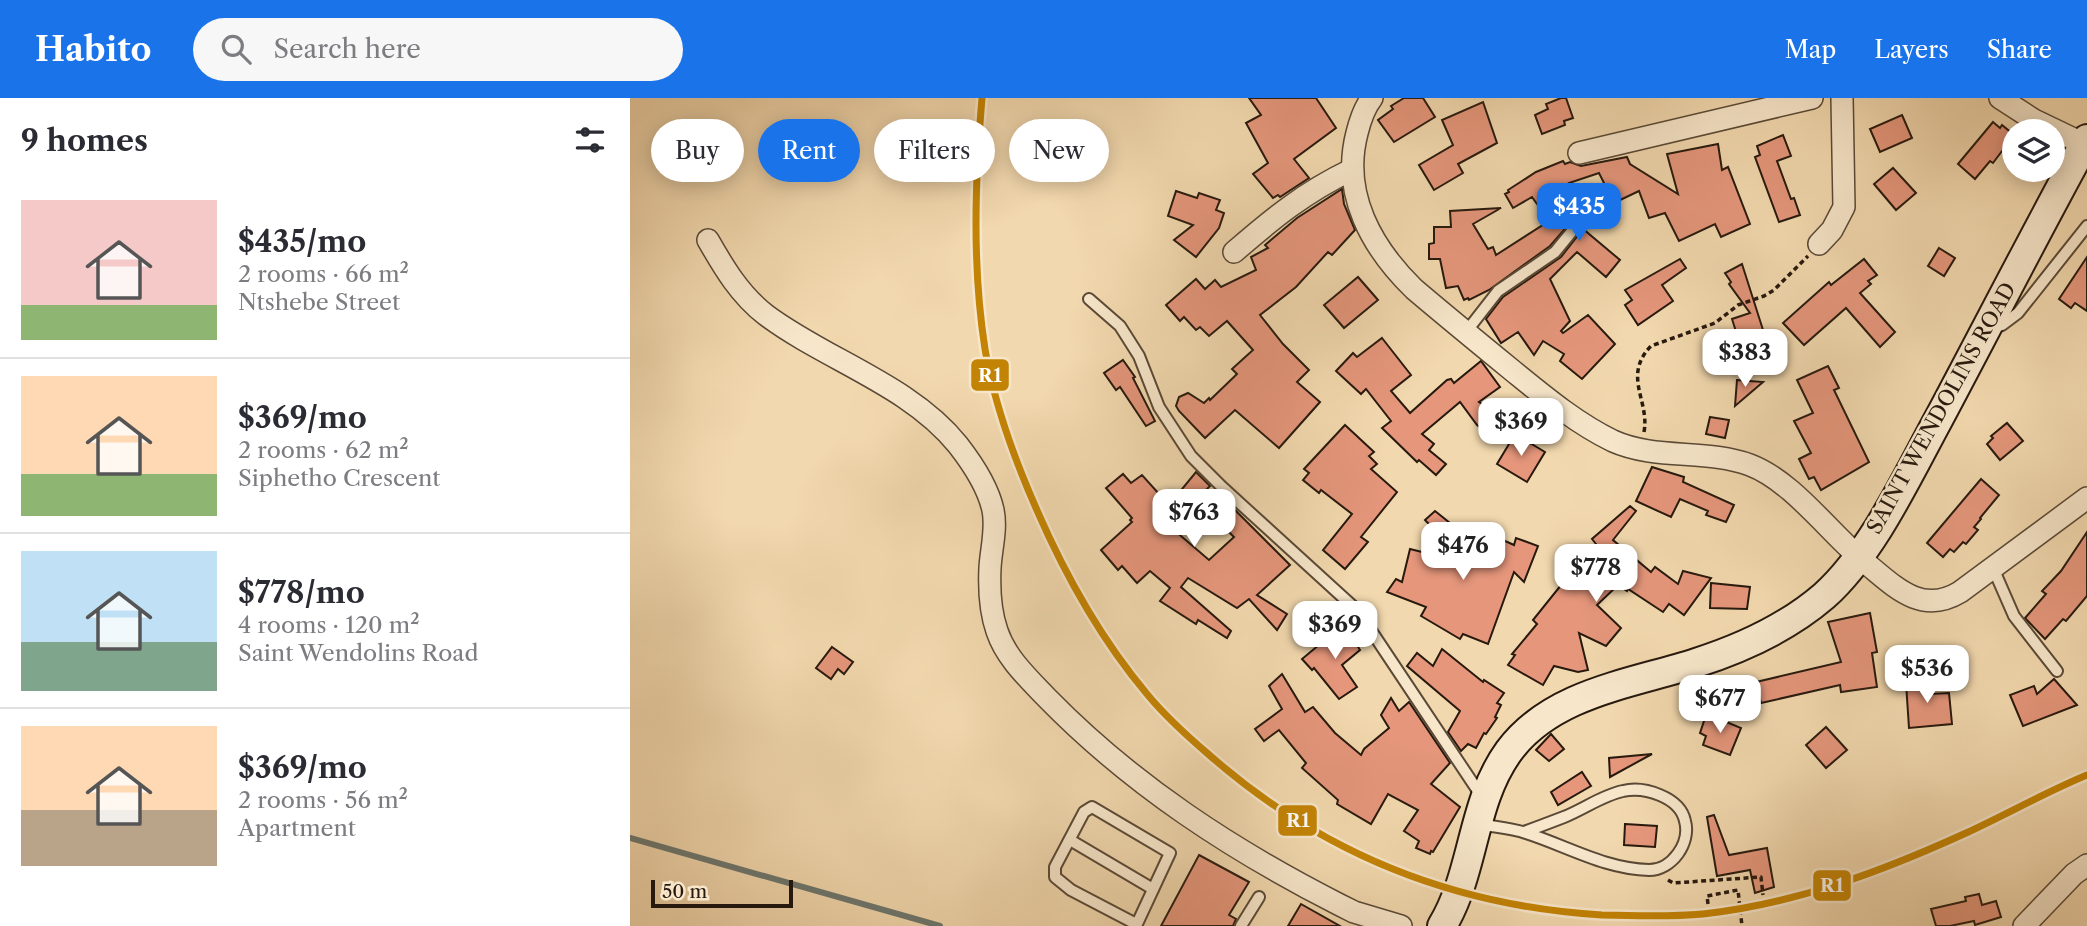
<!DOCTYPE html>
<meta charset="utf-8">
<style>
:root{--surface:#fff;--page:#f7f7f7;--text:#2b2b33;--muted:#7c7c81;--line:#e1e1e2;--accent:#1a73e8}
body{margin:0;font-family:"Libre Caslon Text",serif;background:var(--page);color:var(--text);height:100vh;display:flex;flex-direction:column;font-size:26px;white-space:nowrap}
*{box-sizing:border-box;margin:0}
p{font-size:23px;color:var(--muted)}
.icon{flex:none;width:38px;height:38px;fill:none;stroke:currentColor;stroke-width:2;stroke-linecap:round;stroke-linejoin:round}
.map{position:relative;flex:1;overflow:hidden}
.side{display:flex;flex-direction:column;background:var(--surface);width:630px}
.side>*{flex:none}
.guide{position:absolute;left:21px;top:21px;width:665px;height:63px;display:flex;gap:14px}
.buttons{position:absolute;left:1372px;top:21px;display:grid;gap:14px}
.buttons a{display:grid;place-items:center;width:63px;height:63px;border-radius:50%;background:var(--surface);box-shadow:0 4px 18px #0003;font-size:35px}
.scale{position:absolute;left:21px;bottom:18px;width:142px;box-sizing:border-box;padding-left:7px;border:4px solid #27190e;border-top:0;font-size:19px;line-height:24px;white-space:nowrap;color:#27190e;-webkit-text-stroke:5px #f7e6ca;paint-order:stroke}
.price{position:absolute;translate:-50% -60px;padding:0 16px;border-radius:14px;background:#fff;color:#222;font-size:23px;line-height:46px;filter:drop-shadow(0 2px 4px #0008)}
.price::after{content:'';position:absolute;left:50%;top:42px;width:21px;height:16px;margin-left:-10px;background:inherit;clip-path:polygon(0 0,100% 0,50% 100%)}
.price.active{background:var(--accent);color:#fff}
ul{padding:0;list-style:none}
li{display:flex;align-items:center;gap:21px;height:175px;padding:0 21px}
li+li{border-top:2px solid var(--line)}
li span{display:grid;place-items:center;flex:none;width:196px;height:140px;border-radius:0px;color:#555}
li>.icon{margin-inline-start:auto}
span .icon{width:84px;height:84px;fill:#fffc;stroke-width:1}
li b{font-size:30px}
h2{display:flex;justify-content:space-between;align-items:center;height:84px;padding:0 21px;font-size:30px}
.pill{padding:0 24px;border-radius:32px;background:var(--surface);box-shadow:0 4px 18px #0003;font-size:24px;line-height:63px}
.pill.active{background:var(--accent);color:#fff}
header{display:flex;align-items:center;gap:42px;box-sizing:border-box;height:98px;padding:0 35px;background:var(--accent);color:#fff}
header strong{font-size:33px}
nav{display:flex;gap:38px;margin-inline-start:auto;font-size:24px}
.search{width:490px;height:63px;background:var(--page);display:flex;align-items:center;gap:18px;box-sizing:border-box;padding:0 24px;border-radius:38px;color:var(--muted);font-size:26px}
main{display:flex;flex:1;min-height:0}
.map>svg:first-child{display:block}
.lines{fill:none;stroke-linecap:round;stroke-linejoin:round}
.stream{stroke:#6e7870;stroke-width:6}
.building{fill:#e5967b;stroke:#27190e;stroke-width:2;fill-rule:evenodd}
.lane-casing{stroke:#5a4936;stroke-width:14}
.street-casing{stroke:#5a4936;stroke-width:24}
.secondary-casing{stroke:#27190e;stroke-width:32}
.path{stroke:#27190e;stroke-width:3.5;stroke-dasharray:5 3.5;stroke-linecap:butt}
.lane{stroke:#f7e6ca;stroke-width:10}
.street{stroke:#f7e6ca;stroke-width:21}
.secondary{stroke:#f7e6ca;stroke-width:28}
.rail-1-casing{stroke:#f7e6ca;stroke-width:12}
.rail-1{stroke:#c38304;stroke-width:7}
.labels{text-anchor:middle;dominant-baseline:central;stroke-width:5;stroke-linejoin:round;paint-order:stroke}
.street-label{font-size:21px;fill:#27190e;stroke:#f7e6ca}
.line-badge{stroke:#f7e6ca;stroke-width:2.5}
.badge-label{font-size:19px;text-anchor:middle;font-weight:bold;fill:#fff}
</style>
<header>
<strong>Habito</strong>
<div class="search"><svg class="icon" aria-label="search" viewBox="0 0 24 24"><circle cx="10" cy="10" r="6"/><path d="M15 15l6 6"/></svg>Search here</div>
<nav><a>Map</a><a>Layers</a><a>Share</a></nav>
</header>
<main>
<section class="side">
<h2>9 homes<svg class="icon" aria-label="filters" viewBox="0 0 24 24"><path d="M4 7h16M4 17h16"/><circle cx="9" cy="7" r="2"/><circle cx="15" cy="17" r="2"/></svg></h2>
<ul>
<li><span style="background:linear-gradient(#f6c9c9 75%,#8fb573 0)"><svg class="icon" aria-label="home" viewBox="0 0 24 24"><path d="M3 11l9-7 9 7M6 9v11h12V9"/></svg></span><div><b>$435/mo</b><p>2 rooms · 66 m²</p><p>Ntshebe Street</p></div></li>
<li><span style="background:linear-gradient(#ffd9b3 70%,#8fb573 0)"><svg class="icon" aria-label="home" viewBox="0 0 24 24"><path d="M3 11l9-7 9 7M6 9v11h12V9"/></svg></span><div><b>$369/mo</b><p>2 rooms · 62 m²</p><p>Siphetho Crescent</p></div></li>
<li><span style="background:linear-gradient(#bfe0f5 65%,#7fa58c 0)"><svg class="icon" aria-label="home" viewBox="0 0 24 24"><path d="M3 11l9-7 9 7M6 9v11h12V9"/></svg></span><div><b>$778/mo</b><p>4 rooms · 120 m²</p><p>Saint Wendolins Road</p></div></li>
<li><span style="background:linear-gradient(#ffd9b3 60%,#b9a48a 0)"><svg class="icon" aria-label="home" viewBox="0 0 24 24"><path d="M3 11l9-7 9 7M6 9v11h12V9"/></svg></span><div><b>$369/mo</b><p>2 rooms · 56 m²</p><p>Apartment</p></div></li>
</ul>
</section>
<div class="map">
<svg width="1457" height="828" viewBox="0 0 1457 828">
<rect width="100%" height="100%" fill="#f2d8ae"/>
<filter id="stains"><feTurbulence type="fractalNoise" baseFrequency=".00286" numOctaves="4"/><feColorMatrix values="0 0 0 0 .2 0 0 0 0 .09 0 0 0 0 .02 0 0 0 .5 -.17"/></filter>
<radialGradient id="worn" r=".72"><stop offset=".6" stop-color="#630" stop-opacity="0"/><stop offset="1" stop-color="#630" stop-opacity=".3"/></radialGradient>
<g class="lines">
<polyline class="stream" points="0,740 310,828"/>
</g>
<g class="building">
<polygon points="619,0 686,0 706,30 664,61 679,80 650,99 648,97 643,100 623,76 638,65 616,25 631,17"/>
<polygon points="774,0 793,0 805,19 764,44 748,22 763,11 761,8"/>
<polygon points="931,0 936,0 943,20 934,23 935,27 912,36 905,17 918,11 916,6"/>
<polygon points="853,4 867,45 828,66 833,75 804,92 789,67 823,47 812,22"/>
<polygon points="1272,17 1282,40 1250,54 1240,31"/>
<polygon points="1363,24 1370,30 1372,27 1384,37 1363,65 1360,63 1345,81 1328,66"/>
<polygon points="1153,37 1161,58 1147,63 1161,101 1164,100 1170,117 1149,124 1125,59 1130,57 1127,48"/>
<polygon points="1088,46 1092,72 1098,69 1120,126 1091,139 1085,126 1049,143 1035,115 1019,120 1009,93 984,105 969,75 939,85 961,119 955,123 958,126 952,130 990,162 976,179 947,154 920,181 940,223 931,233 933,235 958,217 985,246 952,281 930,263 934,256 913,243 904,257 888,234 871,245 856,221 873,199 931,159 949,136 951,130 947,126 940,125 920,148 859,192 839,202 838,200 834,202 828,188 816,190 810,161 799,161 799,146 804,145 804,129 821,129 820,113 871,110 843,126 858,151 863,149 866,157 919,123 902,99 883,110 875,96 879,94 878,92 906,74 933,63 935,66 940,64 951,68 997,59 1000,66 1048,96 1037,56"/>
<polygon points="1263,70 1286,95 1266,112 1244,86"/>
<polygon points="712,91 714,106 725,132 702,157 698,154 666,189 630,217 653,246 679,272 667,284 690,304 649,350 605,312 575,340 549,313 546,308 549,299 558,295 574,305 579,300 580,302 607,276 602,271 623,252 597,223 579,238 570,229 566,232 554,219 550,223 536,207 566,181 575,191 585,182 591,189 626,172 621,159 638,150 635,147 667,120"/>
<polygon points="546,93 567,100 569,95 590,102 586,112 594,115 589,130 566,159 544,142 563,127 538,118"/>
<polygon points="1309,150 1325,160 1314,178 1298,168"/>
<polygon points="1457,159 1457,213 1445,205 1441,210 1429,201"/>
<polygon points="1050,161 1056,170 1032,187 1043,203 1008,227 995,207 1002,202 995,192"/>
<polygon points="1234,161 1247,177 1238,183 1241,186 1230,195 1265,234 1250,249 1216,210 1174,247 1153,225 1199,184 1201,187"/>
<polygon points="1112,166 1134,235 1109,243 1102,221 1120,215 1099,186 1101,184 1095,175"/>
<polygon points="728,179 748,202 714,230 694,207"/>
<polygon points="752,240 781,277 761,293 780,315 817,282 821,281 824,285 851,263 870,289 849,304 865,315 854,332 847,327 830,304 792,336 804,346 799,352 816,366 806,377 789,362 787,364 752,330 761,323 736,291 731,296 706,273 723,255 727,259"/>
<polygon points="493,262 505,279 503,280 525,323 516,328 490,289 486,292 474,275"/>
<polygon points="1198,268 1209,290 1204,292 1239,364 1191,392 1184,379 1179,381 1169,361 1181,355 1164,323 1183,315 1167,282"/>
<polygon points="1107,282 1133,284 1105,308"/>
<polygon points="1080,319 1099,322 1095,340 1076,336"/>
<polygon points="1377,325 1393,343 1370,362 1357,346 1363,340 1361,338"/>
<polygon points="715,327 744,354 739,358 747,366 741,371 767,394 731,439 738,444 715,471 693,452 722,416 691,392 689,395 673,382 679,375 674,371"/>
<polygon points="885,336 915,354 897,384 867,366"/>
<polygon points="1022,369 1054,379 1053,384 1104,407 1096,424 1076,417 1078,413 1050,401 1041,419 1006,403"/>
<path d="M566,374L580,388L576,392L600,414L603,410L660,467L627,497L657,516L647,532L619,501L607,510L558,480L551,489L601,533L597,540L568,522L566,526L530,503L540,490L520,473L507,485L492,468L488,472L471,452L502,424L500,422L502,420L476,390L493,376L501,385L512,377L539,407ZM569,405L604,439L579,462L544,432Z"/>
<polygon points="1351,381 1369,397 1350,420 1351,421 1344,429 1348,432 1336,446 1333,444 1324,454 1320,451 1313,459 1297,445"/>
<polygon points="1000,408 1006,413 983,442 1021,474 1025,469 1048,486 1053,473 1081,480 1054,517 1039,506 1033,514 998,491 997,493 988,487 967,507 991,530 976,548 949,535 958,572 948,574 924,568 913,587 878,567 885,557 882,556 907,526 903,522 944,471 941,467 966,446 962,441"/>
<polygon points="805,413 860,457 873,442 884,447 886,440 908,448 894,484 884,474 858,546 833,536 830,541 791,518 796,509 757,494 766,481 772,484 780,451 836,465 795,422"/>
<polygon points="1457,434 1457,498 1436,523 1433,521 1415,541 1395,520 1416,496 1412,493 1431,473"/>
<polygon points="1081,485 1120,489 1117,511 1080,510"/>
<polygon points="1240,515 1247,554 1242,555 1247,589 1211,594 1210,587 1131,605 1126,584 1211,564 1198,524"/>
<polygon points="714,526 730,552 712,567 727,589 709,601 684,570 682,572 672,561"/>
<polygon points="202,549 223,564 214,576 208,571 201,581 186,570"/>
<polygon points="812,551 853,584 854,582 874,595 867,605 871,607 865,619 867,620 856,636 854,635 846,650 838,646 831,653 818,634 830,613 777,568 787,555 803,568"/>
<polygon points="652,576 675,614 683,609 705,635 731,657 734,651 759,630 751,617 761,600 769,613 779,604 820,665 801,686 830,709 803,754 801,753 800,756 786,750 789,743 774,733 788,712 758,696 741,726 707,706 708,702 672,670 676,665 649,632 634,643 625,631 652,611 639,588"/>
<polygon points="1285,577 1291,577 1296,581 1300,596 1319,595 1322,626 1279,630 1276,585"/>
<polygon points="1424,581 1447,607 1393,628 1380,597 1404,588 1407,596"/>
<polygon points="1082,618 1111,630 1100,657 1073,647 1076,638 1070,635 1075,620 1080,622"/>
<polygon points="1196,629 1217,652 1196,670 1176,647"/>
<polygon points="921,636 934,651 919,663 906,652"/>
<polygon points="1022,656 980,679 979,660"/>
<polygon points="952,674 961,688 928,707 921,694"/>
<polygon points="1084,717 1099,757 1137,750 1144,789 1125,795 1120,772 1087,778 1077,719"/>
<polygon points="995,726 1027,728 1025,749 994,747"/>
<polygon points="569,757 619,784 599,817 606,821 603,828 531,828"/>
<polygon points="1349,796 1352,807 1366,803 1371,819 1345,827 1344,823 1320,828 1306,828 1301,811 1336,803 1335,799"/>
<polygon points="671,806 710,828 658,828"/>
</g>
<g class="lines">
<defs>
<g id="lane">
<polyline points="459,201 490,228 509,258 529,309 561,358 592,389 728,513 852,699"/>
<polyline points="1365,229 1372,227 1388,215 1457,128"/>
<polyline points="836,234 868,193 925,154 943,132"/>
<polyline points="1363,470 1384,518 1427,573"/>
<path d="M849,726C864,729 881,730 896,735C937,748 975,771 1019,772C1042,772 1061,745 1055,723C1050,699 1014,688 993,693C973,697 954,711 934,719C921,724 908,729 894,734"/>
<polyline points="440,742 523,791"/>
<polyline points="506,828 540,755 462,709 454,714 425,769 425,779 441,792 506,826"/>
<polyline points="611,828 629,799"/>
</g>
<g id="street">
<path d="M742,0C734,10 730,23 727,35C711,96 742,150 784,191C817,219 850,246 883,273C915,299 946,325 983,343C1025,362 1077,351 1120,367C1163,383 1202,438 1237,466C1266,490 1292,517 1330,494L1457,400"/>
<polyline points="1370,0 1404,22 1454,46"/>
<polyline points="949,55 1182,0"/>
<path d="M78,142C94,170 110,197 136,217C196,262 280,287 328,347C342,365 358,389 363,412C367,431 361,451 360,470C359,491 360,513 367,533C376,560 398,580 417,600C502,687 602,752 710,807L724,814L771,828"/>
<polyline points="1189,146 1202,132 1214,109 1212,0"/>
<path d="M604,154C642,121 675,94 721,72"/>
<polyline points="1394,828 1444,776 1457,767"/>
</g>
<path id="secondary" d="M812,828C845,774 841,705 879,653C922,595 1001,586 1066,565C1110,551 1158,529 1194,498C1242,455 1277,379 1308,322C1358,228 1406,134 1457,41"/>
</defs>
<use href="#lane" class="lane-casing"/>
<use href="#street" class="street-casing"/>
<use href="#secondary" class="secondary-casing"/>
<g class="path">
<path d="M1014,334C1020,303 992,278 1021,248L1085,225L1108,207L1134,198L1144,192L1178,158"/>
<polyline points="1038,782 1043,785 1131,779 1133,797"/>
<polyline points="1078,806 1077,798 1108,792 1112,828"/>
</g>
<use href="#lane" class="lane"/>
<use href="#street" class="street"/>
<use href="#secondary" class="secondary"/>
<defs>
<path id="rail-1" d="M352,0C345,83 342,168 355,251C364,305 384,360 406,410C435,477 470,540 517,596C535,618 556,637 577,655C690,755 822,808 972,817C1005,818 1040,819 1073,816C1165,806 1253,773 1336,735C1377,716 1416,694 1457,677"/>
</defs>
<use href="#rail-1" class="rail-1-casing"/>
<use href="#rail-1" class="rail-1"/>
</g>
<g class="labels">
<g class="street-label">
<text transform="translate(1311 310) rotate(-61)">SAINT WENDOLINS ROAD</text>
</g>
</g>
<g class="line-badge">
<rect x="340" y="260" width="40" height="34" rx="7" fill="#c38304"/>
<rect x="647" y="706" width="41" height="33" rx="7" fill="#c38304"/>
<rect x="1182" y="771" width="40" height="33" rx="7" fill="#c38304"/>
</g>
<g class="badge-label">
<text x="360" y="284">R1</text>
<text x="668" y="729">R1</text>
<text x="1202" y="794">R1</text>
</g>
<rect width="100%" height="100%" filter="url(#stains)"/>
<rect width="100%" height="100%" fill="url(#worn)"/>
</svg>
<div class="buttons">
<a><svg class="icon" aria-label="layers" viewBox="0 0 24 24"><path d="M12 4l9 5-9 5-9-5zM3 14l9 5 9-5"/></svg></a>
</div>
<div class="scale">50 m</div>
<b class="price active" style="left:949px;top:145px">$435</b>
<b class="price" style="left:1115px;top:291px">$383</b>
<b class="price" style="left:891px;top:360px">$369</b>
<b class="price" style="left:564px;top:451px">$763</b>
<b class="price" style="left:833px;top:484px">$476</b>
<b class="price" style="left:966px;top:506px">$778</b>
<b class="price" style="left:705px;top:563px">$369</b>
<b class="price" style="left:1297px;top:607px">$536</b>
<b class="price" style="left:1090px;top:637px">$677</b>
<div class="guide">
<a class="pill">Buy</a>
<a class="pill active">Rent</a>
<a class="pill">Filters</a>
<a class="pill">New</a>
</div>
</div>
</main>
